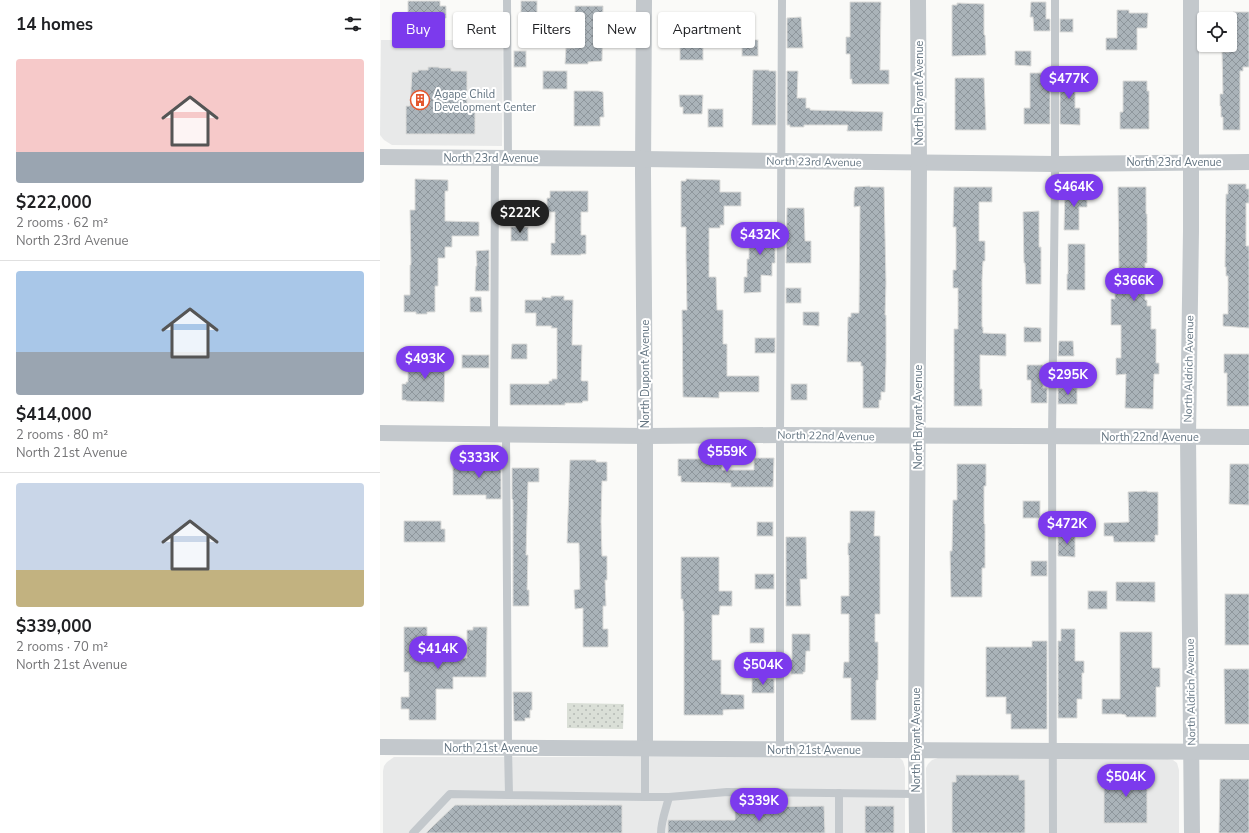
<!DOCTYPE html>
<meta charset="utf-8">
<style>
:root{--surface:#fff;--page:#f2f2f2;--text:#202124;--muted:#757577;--line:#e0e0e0;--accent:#7c3aed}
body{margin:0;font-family:"Nunito Sans",sans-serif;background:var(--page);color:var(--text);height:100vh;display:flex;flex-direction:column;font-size:15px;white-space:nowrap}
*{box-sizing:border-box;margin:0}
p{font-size:13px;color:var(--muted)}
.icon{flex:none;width:22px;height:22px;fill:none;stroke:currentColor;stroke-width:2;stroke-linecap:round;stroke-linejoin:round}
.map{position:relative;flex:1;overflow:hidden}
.panel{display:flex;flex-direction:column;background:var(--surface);width:380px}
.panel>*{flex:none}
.hud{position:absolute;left:12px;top:12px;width:380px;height:36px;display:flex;gap:8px}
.buttons{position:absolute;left:817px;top:12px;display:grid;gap:8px}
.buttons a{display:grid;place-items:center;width:40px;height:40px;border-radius:4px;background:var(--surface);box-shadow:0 1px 3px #0004;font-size:20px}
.price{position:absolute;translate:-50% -34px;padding:0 9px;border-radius:14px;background:var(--accent);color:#fff;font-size:13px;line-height:26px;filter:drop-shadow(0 1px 2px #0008)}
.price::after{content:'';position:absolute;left:50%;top:24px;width:12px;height:9px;margin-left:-6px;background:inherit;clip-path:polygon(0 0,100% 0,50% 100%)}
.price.active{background:#222;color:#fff}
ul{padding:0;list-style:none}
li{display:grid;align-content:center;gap:8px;height:212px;padding:0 16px}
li+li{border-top:1px solid var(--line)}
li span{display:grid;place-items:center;height:124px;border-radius:4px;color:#555}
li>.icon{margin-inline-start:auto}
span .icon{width:72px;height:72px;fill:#fffc;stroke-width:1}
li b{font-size:17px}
h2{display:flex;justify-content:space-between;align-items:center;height:48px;padding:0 16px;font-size:17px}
.pill{padding:0 14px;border-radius:4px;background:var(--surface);box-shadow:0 1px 3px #0004;font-size:14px;line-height:36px}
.pill.active{background:var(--accent);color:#fff}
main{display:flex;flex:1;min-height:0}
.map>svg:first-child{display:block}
.built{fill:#e8e9e9}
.grass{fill:url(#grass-dots)}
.building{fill:url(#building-cross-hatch);stroke:#dcdcda}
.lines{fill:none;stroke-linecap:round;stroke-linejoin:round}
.lane{stroke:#c3c8cc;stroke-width:8}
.street{stroke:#c3c8cc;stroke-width:16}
.labels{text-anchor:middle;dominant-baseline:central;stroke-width:4;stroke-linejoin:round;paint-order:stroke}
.street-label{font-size:11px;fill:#657683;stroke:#fff}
.poi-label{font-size:11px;fill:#657683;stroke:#fff;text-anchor:start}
</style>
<main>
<section class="panel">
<h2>14 homes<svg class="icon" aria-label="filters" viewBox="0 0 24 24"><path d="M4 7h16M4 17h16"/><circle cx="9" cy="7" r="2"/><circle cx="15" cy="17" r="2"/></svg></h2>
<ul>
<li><span style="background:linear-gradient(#f6c9c9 75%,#9aa5b1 0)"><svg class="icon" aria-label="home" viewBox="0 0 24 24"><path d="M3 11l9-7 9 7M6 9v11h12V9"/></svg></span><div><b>$222,000</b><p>2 rooms · 62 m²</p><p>North 23rd Avenue</p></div></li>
<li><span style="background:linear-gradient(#a9c7e8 65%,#9aa5b1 0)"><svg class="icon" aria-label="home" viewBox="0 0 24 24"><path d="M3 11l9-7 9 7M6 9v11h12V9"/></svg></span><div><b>$414,000</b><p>2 rooms · 80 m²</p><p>North 21st Avenue</p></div></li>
<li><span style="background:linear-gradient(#c9d6e8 70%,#c2b280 0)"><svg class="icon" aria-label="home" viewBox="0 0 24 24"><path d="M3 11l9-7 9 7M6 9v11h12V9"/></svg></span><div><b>$339,000</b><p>2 rooms · 70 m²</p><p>North 21st Avenue</p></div></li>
</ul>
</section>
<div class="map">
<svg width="869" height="833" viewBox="0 0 869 833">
<defs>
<pattern id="grass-dots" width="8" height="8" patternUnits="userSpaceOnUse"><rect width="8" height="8" fill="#dadfd7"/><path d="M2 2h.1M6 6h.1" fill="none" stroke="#b4b9b4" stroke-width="1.8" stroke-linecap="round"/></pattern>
<pattern id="building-cross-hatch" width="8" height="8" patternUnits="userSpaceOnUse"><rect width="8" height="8" fill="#aab3b9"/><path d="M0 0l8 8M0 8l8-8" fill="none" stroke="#8e969c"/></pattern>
</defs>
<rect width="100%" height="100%" fill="#fafaf8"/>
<g class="built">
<polygon points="1,40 123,40 122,146 12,145 4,140 0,135"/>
<polygon points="14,757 519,757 523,761 525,768 525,833 3,833 3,771 4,766 7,762"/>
<polygon points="558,758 788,759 793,760 797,763 799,770 799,833 547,833 546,768 548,764 552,760"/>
</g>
<polygon class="grass" points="187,703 244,704 243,729 187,728"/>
<g class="building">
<polygon points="28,1 60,1 60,6 66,6 66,18 60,18 60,22 28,22"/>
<rect x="141" y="1" width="16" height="18"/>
<polygon points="470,2 501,2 500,70 509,70 509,84 472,84 472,79 470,79 470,54 466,54 466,37 470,37"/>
<polygon points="651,2 666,2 666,19 670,19 670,31 654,31 653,17 650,17"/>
<polygon points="577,3 604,4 604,35 605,35 606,55 572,56 572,5 577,5"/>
<polygon points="195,6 223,6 222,61 208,62 208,64 185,64 186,48 195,48"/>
<polygon points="737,10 749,10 749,13 768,13 767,28 757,28 757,50 726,50 726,38 737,38"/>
<polygon points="853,12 869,12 869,67 863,67 863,71 860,71 860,130 843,130 843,117 841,117 841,106 840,106 840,94 843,94 842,52 849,52 849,45 850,45 851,38 851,22 853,22"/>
<rect x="99" y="13" width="23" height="20"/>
<polygon points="421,17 423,48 407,48 407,18"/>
<rect x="680" y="19" width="13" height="13"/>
<rect x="300" y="39" width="23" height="21"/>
<rect x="362" y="40" width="16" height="16"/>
<rect x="134" y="51" width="12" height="16"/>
<polygon points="635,51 651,51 651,66 635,65"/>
<polygon points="48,67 59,67 59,68 71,68 71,71 87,71 87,106 95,106 95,134 26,134 26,106 30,106 32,72 38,72 38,70 48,70"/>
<polygon points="373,70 389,70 389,71 396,71 396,125 372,125"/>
<rect x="163" y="71" width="24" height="18"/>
<polygon points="407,71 418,71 417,98 426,98 426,108 430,108 430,110 503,112 502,131 467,131 468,125 424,125 424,127 410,127 410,125 407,125"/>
<polygon points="650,73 670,73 670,124 644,124 644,108 650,108"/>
<polygon points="680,73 695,73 695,108 700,108 700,125 680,124"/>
<polygon points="575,78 604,78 606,130 575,130"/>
<polygon points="743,81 767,81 767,91 769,91 769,129 740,129 740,112 743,112"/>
<polygon points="194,91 218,91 223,92 224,117 220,117 220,126 194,126"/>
<polygon points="299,95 323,95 322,114 303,114 303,107 300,107"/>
<rect x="328" y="109" width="15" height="18"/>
<polygon points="35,179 68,180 68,191 65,191 65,221 99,222 99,236 72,236 72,247 65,247 65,258 58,258 58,286 55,286 55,312 47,312 47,314 36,314 36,312 24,312 24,295 30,295 30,265 31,265 30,210 35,210"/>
<polygon points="306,179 340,180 340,192 361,192 361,206 344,206 344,225 340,225 340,228 329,228 329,277 336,277 337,310 343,310 343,344 347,344 347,376 379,376 379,392 339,392 339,398 303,397 302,310 307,310 306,256 306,227 301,227 301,181 306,181"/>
<polygon points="848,184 866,184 866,189 869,189 869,203 866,203 866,246 869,246 869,328 843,326 843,314 848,314 848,276 846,276 846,267 845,267 846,194 848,194"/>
<polygon points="490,186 490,187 504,187 506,283 505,315 506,315 506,362 505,392 501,392 501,400 499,400 499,408 483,408 483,366 481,366 481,362 467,362 468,317 471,317 471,313 479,313 480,206 474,207 474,192 475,187"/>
<polygon points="574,187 612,187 612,202 599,202 599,241 605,241 605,261 603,261 602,279 602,327 603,327 603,333 626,334 626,356 600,355 600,389 602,389 602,406 574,406 574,329 578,329 578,288 573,288 573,270 576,270 576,227 573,227"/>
<polygon points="738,187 766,187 766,214 767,214 767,263 765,263 765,300 767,300 767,306 771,306 771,329 776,329 776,363 779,363 779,374 774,374 773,409 745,408 746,374 736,375 736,358 741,358 741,325 731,325 731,299 735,299 735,273 739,273"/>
<polygon points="685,190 707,190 707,207 699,207 699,230 684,230"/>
<polygon points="170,191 208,191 208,212 201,212 201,235 206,235 206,254 201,254 201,255 171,255 171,243 175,243 175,212 167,212 167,198 170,198"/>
<polygon points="122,204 142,205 142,220 122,220"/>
<polygon points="407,208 424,208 425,241 431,241 431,263 406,263"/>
<polygon points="659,211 659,247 661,247 661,284 646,284 645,263 644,263 643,212"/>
<polygon points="369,225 395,225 395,263 392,263 392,276 381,275 381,292 364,293 364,277 367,277 367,259 369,259"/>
<rect x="131" y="227" width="17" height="14"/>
<polygon points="688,244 705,244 705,290 687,290 687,274 688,274"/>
<polygon points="109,250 109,291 95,291 96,266 97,266 96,251"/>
<rect x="406" y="288" width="15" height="15"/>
<polygon points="171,296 184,296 184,300 193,300 192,345 202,345 201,380 202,381 208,381 208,401 203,401 202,403 185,403 185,405 130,405 130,384 169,384 169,381 172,381 172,379 177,379 177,328 171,328 172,326 156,326 156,313 145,313 145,300 162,300 162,297 171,298"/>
<polygon points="90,297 101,297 102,312 90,312"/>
<polygon points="423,312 439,312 439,326 423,325"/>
<polygon points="644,327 661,328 661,342 644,342"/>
<rect x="375" y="338" width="20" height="15"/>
<polygon points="679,341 693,341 694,356 678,356"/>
<polygon points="132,344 147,344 147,359 131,359"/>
<polygon points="844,354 869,354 869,406 847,406 847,373 844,373"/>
<rect x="82" y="355" width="27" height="13"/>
<polygon points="28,357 65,357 64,402 26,401 26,400 22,400 22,384 26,384 26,382 28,382"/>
<polygon points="647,365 663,365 663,388 667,388 667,403 651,403 651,380 647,380"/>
<rect x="411" y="384" width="16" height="16"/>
<rect x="678" y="388" width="19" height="16"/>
<polygon points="106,456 121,456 121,499 106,499 106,495 73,495 73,464 106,464"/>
<polygon points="374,458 394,458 393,487 351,487 351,483 301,482 301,476 298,476 298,459 342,459 342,470 374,470"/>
<polygon points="190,460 216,460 216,462 227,462 227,481 222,481 221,522 222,556 227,556 227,580 225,580 226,606 223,606 223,629 228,629 228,647 203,647 203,608 195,609 194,590 200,589 199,543 187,543"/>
<polygon points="577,464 606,464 606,486 604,486 604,524 605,524 605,568 602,568 602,597 571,597 570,551 572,551 573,500 577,500"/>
<polygon points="850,464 869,464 869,505 849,504"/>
<polygon points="132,468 159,468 159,482 148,482 146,555 148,555 147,590 149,590 149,606 133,606 133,500 132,499"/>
<polygon points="767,491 767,492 778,492 778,535 775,535 775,542 734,542 733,536 724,536 724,523 749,522 748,492"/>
<rect x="643" y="501" width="17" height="17"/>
<polygon points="470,511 495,511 494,536 500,536 500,614 495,614 495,642 498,642 498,680 496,680 496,720 471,720 471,678 463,678 464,662 469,662 469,614 461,614 461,596 469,596 469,555 468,555 468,543 470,543"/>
<polygon points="24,521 61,521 61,529 65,529 65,542 24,542"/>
<rect x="377" y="522" width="16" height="14"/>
<polygon points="678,534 695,534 695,557 678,556"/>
<polygon points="406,537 426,537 427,579 420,579 421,606 406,606"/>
<polygon points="301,557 339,557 339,591 352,591 352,606 340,606 339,615 332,615 332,660 341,660 341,694 364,695 364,709 343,710 343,715 304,715 304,611 303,611 303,599 301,599"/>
<rect x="651" y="561" width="16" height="15"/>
<rect x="375" y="574" width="19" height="15"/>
<polygon points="736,582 775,582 775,602 736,601"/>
<rect x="708" y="591" width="19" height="18"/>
<rect x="845" y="594" width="24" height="51"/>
<polygon points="24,627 47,627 47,658 87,658 87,630 93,630 93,627 107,627 106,677 73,677 73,689 56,689 56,720 29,720 29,709 21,709 21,697 29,697 29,672 24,672"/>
<rect x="370" y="628" width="14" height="15"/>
<polygon points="681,629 695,629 695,661 704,661 704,673 702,673 702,699 697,699 697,718 678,718 678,641 681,641"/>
<polygon points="740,632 772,632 772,668 780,668 780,687 776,687 776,717 746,717 746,715 741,714 722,714 722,699 740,699"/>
<polygon points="412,634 430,634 430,651 426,651 425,672 423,672 423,674 411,674 411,671 406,670 406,660 412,660"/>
<polygon points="652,641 667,641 667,729 631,729 631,714 626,714 626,697 606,697 606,647 652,647"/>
<polygon points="844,669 869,669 869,724 845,724"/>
<polygon points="372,678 394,679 394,693 372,693"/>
<polygon points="133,692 152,692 152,710 150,710 150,718 145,718 145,721 134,721"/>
<rect x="724" y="773" width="43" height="50"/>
<polygon points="576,775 639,775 639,780 645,780 645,833 572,833 572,782 576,782"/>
<polygon points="840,779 869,779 869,833 839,833"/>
<polygon points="75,805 242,805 242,833 46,833"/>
<polygon points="444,806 445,833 288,833 288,820 355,820 355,807"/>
<rect x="485" y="806" width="29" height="27"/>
</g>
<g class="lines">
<g class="lane">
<polyline points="127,0 128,158"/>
<polyline points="114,433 115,158"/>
<polyline points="126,433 128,748 129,795 265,797"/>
<path d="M265,749V797H289C286,809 281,821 281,833"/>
<polyline points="400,750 400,435 402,0"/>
<polyline points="289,797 347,792 536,794"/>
<polyline points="33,833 70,794 129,795"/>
<polyline points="459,833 459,793"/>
<polyline points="673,833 672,437 675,178 675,0"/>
</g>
<g class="street">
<polyline points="264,0 263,172 265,436 265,749"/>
<polyline points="811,0 811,231 808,437 812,833"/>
<polyline points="0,157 263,159 401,161 675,164 869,162"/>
<polyline points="0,433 265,436 400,435 869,437"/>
<polyline points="0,747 869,752"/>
<polyline points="537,833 536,738 539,163 538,0"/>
</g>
</g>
<defs>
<symbol id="building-ring" viewBox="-11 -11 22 22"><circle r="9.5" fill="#fff" stroke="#e4572e" stroke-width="1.5"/><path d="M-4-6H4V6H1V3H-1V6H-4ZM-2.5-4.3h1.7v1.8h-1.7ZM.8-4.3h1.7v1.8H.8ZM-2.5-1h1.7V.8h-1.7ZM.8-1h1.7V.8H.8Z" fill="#e4572e"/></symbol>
</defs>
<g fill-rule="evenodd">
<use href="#building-ring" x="29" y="89" width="22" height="22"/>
</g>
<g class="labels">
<g class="street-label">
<text transform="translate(539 93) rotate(-90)">North Bryant Avenue</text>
<text x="111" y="158">North 23rd Avenue</text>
<text transform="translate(434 162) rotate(1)">North 23rd Avenue</text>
<text x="794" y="162">North 23rd Avenue</text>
<text transform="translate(809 369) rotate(-89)">North Aldrich Avenue</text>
<text transform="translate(265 374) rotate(-90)">North Dupont Avenue</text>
<text transform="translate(538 417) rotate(-90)">North Bryant Avenue</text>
<text transform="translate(446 436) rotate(1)">North 22nd Avenue</text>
<text x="770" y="437">North 22nd Avenue</text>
<text transform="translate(811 692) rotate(-91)">North Aldrich Avenue</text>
<text transform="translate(536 740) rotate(-90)">North Bryant Avenue</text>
<text x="111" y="748">North 21st Avenue</text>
<text x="434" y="750">North 21st Avenue</text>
</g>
<g class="poi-label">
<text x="54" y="94">Agape Child<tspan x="54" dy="13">Development Center</tspan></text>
</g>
</g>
</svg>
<div class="buttons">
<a><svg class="icon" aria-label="locate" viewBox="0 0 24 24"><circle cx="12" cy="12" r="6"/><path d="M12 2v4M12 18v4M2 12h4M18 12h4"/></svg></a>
</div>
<b class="price" style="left:689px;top:100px">$477K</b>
<b class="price" style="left:694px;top:208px">$464K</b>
<b class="price active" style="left:140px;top:234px">$222K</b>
<b class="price" style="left:380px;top:256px">$432K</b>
<b class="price" style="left:754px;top:302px">$366K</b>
<b class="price" style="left:45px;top:380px">$493K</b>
<b class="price" style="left:688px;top:396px">$295K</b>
<b class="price" style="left:347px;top:473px">$559K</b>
<b class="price" style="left:99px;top:479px">$333K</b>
<b class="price" style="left:687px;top:545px">$472K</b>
<b class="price" style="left:58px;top:670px">$414K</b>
<b class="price" style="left:383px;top:686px">$504K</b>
<b class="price" style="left:746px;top:798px">$504K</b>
<b class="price" style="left:379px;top:822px">$339K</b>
<div class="hud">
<a class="pill active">Buy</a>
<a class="pill">Rent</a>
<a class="pill">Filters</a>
<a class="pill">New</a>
<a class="pill">Apartment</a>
</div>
</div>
</main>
